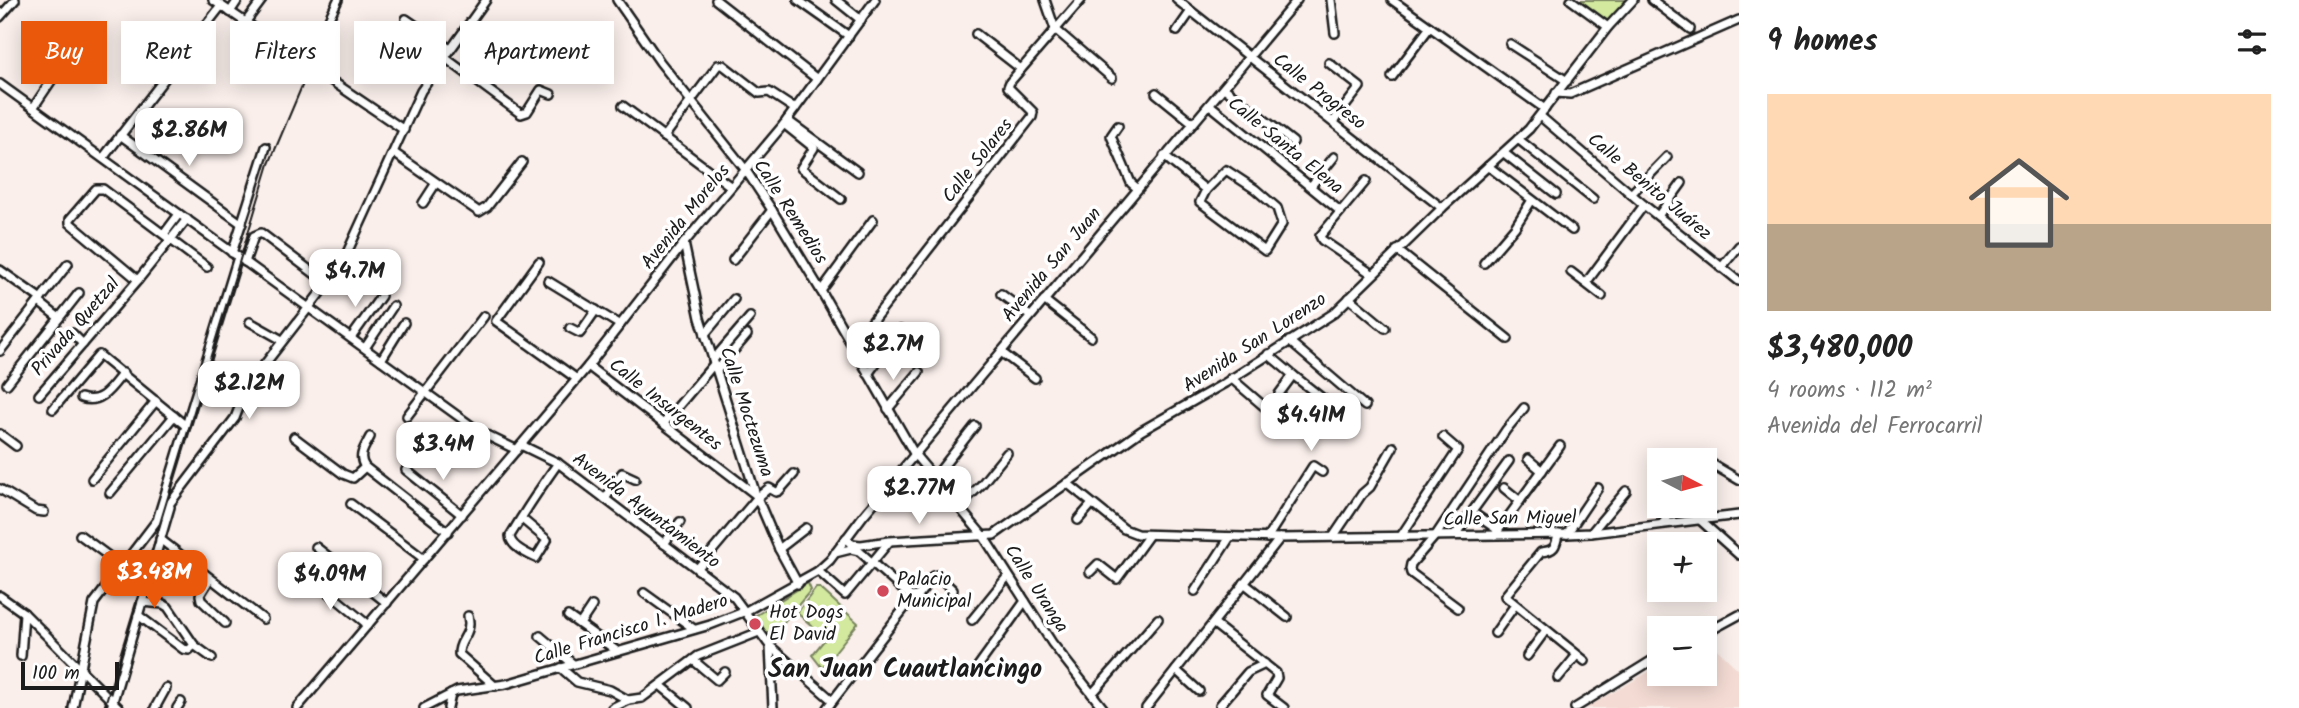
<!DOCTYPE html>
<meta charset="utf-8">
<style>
:root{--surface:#fff;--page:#f2f2f2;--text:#222;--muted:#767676;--accent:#ea580c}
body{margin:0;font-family:Kalam,sans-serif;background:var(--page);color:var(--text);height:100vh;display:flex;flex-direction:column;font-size:26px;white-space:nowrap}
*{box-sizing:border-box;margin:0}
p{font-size:23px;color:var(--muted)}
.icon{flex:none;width:38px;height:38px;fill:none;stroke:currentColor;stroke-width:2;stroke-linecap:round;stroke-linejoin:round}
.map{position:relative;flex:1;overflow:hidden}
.drawer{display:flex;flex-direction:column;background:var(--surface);width:560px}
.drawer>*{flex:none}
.banner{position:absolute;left:21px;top:21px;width:665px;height:63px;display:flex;gap:14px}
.needle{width:46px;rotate:96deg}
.controls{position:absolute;left:1647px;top:448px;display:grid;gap:14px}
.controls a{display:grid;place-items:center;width:70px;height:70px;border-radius:0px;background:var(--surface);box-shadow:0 4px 18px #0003;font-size:35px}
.scale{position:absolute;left:21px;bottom:18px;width:98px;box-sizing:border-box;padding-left:7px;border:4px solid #1c1c1c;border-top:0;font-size:19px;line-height:24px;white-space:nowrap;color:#1c1c1c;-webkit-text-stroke:5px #fff;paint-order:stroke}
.price{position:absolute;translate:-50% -60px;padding:0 16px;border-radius:14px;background:#fff;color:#222;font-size:23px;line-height:46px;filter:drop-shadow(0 2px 4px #0008)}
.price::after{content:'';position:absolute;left:50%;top:42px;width:21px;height:16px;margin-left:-10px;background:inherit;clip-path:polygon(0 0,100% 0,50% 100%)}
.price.selected{background:var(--accent);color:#fff}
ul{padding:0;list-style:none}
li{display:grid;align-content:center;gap:14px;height:371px;padding:0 28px}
li span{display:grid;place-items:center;height:217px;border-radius:0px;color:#555}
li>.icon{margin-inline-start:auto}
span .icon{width:126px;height:126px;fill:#fffc;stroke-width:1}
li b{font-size:30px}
h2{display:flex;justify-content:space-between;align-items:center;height:84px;padding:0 28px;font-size:30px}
.chip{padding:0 24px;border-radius:0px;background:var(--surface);box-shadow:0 4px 18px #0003;font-size:24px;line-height:63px}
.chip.selected{background:var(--accent);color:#fff}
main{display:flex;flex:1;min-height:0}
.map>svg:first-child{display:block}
.built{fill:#f4dcd4}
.green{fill:#d2e99e;stroke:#77825d;stroke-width:2}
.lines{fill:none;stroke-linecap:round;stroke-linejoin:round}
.minor-casing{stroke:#1c1c1c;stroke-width:12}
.minor{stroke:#fff;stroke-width:7}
.rail{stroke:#1c1c1c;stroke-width:2}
.poi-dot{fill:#d1495b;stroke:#fff;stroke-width:2.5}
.labels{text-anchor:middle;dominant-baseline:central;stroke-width:7;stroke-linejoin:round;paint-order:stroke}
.street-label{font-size:19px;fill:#1c1c1c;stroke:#fff}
.poi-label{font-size:19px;fill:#1c1c1c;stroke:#fff;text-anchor:start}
.district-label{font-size:26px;font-weight:bold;fill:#1c1c1c;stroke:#fff}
</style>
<main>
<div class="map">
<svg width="1739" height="708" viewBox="0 0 1739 708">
<rect width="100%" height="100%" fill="#faefeb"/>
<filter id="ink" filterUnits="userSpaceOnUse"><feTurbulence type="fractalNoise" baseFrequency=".0143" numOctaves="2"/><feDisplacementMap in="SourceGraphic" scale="14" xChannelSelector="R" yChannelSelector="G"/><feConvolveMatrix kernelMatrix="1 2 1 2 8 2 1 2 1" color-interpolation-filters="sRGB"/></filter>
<g filter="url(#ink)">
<polygon class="built" points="1706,639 1739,670 1739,708 1586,708 1659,666 1659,674 1704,674"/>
<g class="green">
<polygon points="1580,0 1630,0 1609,22"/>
<polygon points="808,583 811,590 770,638 755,616"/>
<polygon points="816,588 820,588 858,623 822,668 812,655 826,638 797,613"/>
</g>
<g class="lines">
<defs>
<g id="minor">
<polyline points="213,0 404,130"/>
<polyline points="617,0 660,62 745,169 772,210 821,291 915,455 984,537 1052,643 1103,708"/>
<polyline points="716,0 817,79"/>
<polyline points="798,0 849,36"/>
<polyline points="836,0 861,20"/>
<polyline points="1045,0 1055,29 1112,78"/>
<polyline points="1177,0 1442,208"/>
<polyline points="1331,0 1335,33"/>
<polyline points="1392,0 1545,109"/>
<polyline points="1571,0 1608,27"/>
<polyline points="1652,0 1690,29"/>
<polyline points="230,12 238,0"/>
<polyline points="0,17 15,0"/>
<polyline points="406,19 450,49"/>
<polyline points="245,23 262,0"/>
<polyline points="465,29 526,76"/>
<polyline points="1177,31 1191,11"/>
<polyline points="976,34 1021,69"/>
<polyline points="1510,44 1567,81"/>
<polyline points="444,57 521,114 527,112 541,90 551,94"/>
<polyline points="1329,63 1360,87 1333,122"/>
<polyline points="307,65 338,0"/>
<polyline points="1392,77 1430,27"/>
<polyline points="0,84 480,432 517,450"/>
<polyline points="1224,88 1293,142"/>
<polyline points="1156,93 1193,123"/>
<polyline points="1556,93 1570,94 1739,20"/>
<polyline points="1210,105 1340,211"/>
<polyline points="623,106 730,186"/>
<polyline points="33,108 66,59 37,35"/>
<polyline points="1540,116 1644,205 1739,281"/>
<polyline points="787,120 858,172"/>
<polyline points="784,124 814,148 801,168 841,199"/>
<polyline points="1118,126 1111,136 1131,183 1137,188"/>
<polyline points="120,135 242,224"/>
<polyline points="664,137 718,65 723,65 759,93 769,92 795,109"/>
<polyline points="1518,139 1593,199"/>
<polyline points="394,153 479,212 487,207 522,162"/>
<polyline points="1504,153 1556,194"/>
<polyline points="1164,156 1206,190"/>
<polyline points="103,158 221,6"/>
<polyline points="1488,166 1572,230"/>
<polygon points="1226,170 1255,189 1277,208 1282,224 1265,251 1200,202 1206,190"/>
<polyline points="1366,181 1320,236 1322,240 1372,274"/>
<polyline points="1311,186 1334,157"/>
<polyline points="1631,194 1667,157"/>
<polyline points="423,203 436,183"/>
<polyline points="1658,216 1682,183"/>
<polyline points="164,234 179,214"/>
<polyline points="684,243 700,318 756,495 779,549 798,584"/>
<polyline points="1397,250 1508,339"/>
<polyline points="232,253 266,147"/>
<polyline points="733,260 772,210"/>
<polyline points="245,262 254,236 261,233 328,284"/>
<polyline points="539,262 496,321 577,379"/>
<polyline points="1484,263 1515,227 1532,200"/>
<polyline points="1721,268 1739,246"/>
<polyline points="0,270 41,299"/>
<polyline points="1571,272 1602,296"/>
<polyline points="138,280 70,223 70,219 96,189 103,189 207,267"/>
<polyline points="548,281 620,325"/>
<polyline points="1586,283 1644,205"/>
<polyline points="821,291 873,220"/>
<polyline points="1001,294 1030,316"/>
<polyline points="1349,298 1385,328"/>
<polyline points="1044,300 1091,337"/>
<polyline points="39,302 59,318"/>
<polyline points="250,322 282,340"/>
<polyline points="570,328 580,333 596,310"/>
<polyline points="72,333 83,344"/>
<polyline points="705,334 734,299"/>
<polyline points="351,338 381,296"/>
<polyline points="1289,341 1365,406"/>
<polyline points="853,346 1032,117 1033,112 1008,87 1010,82 1081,0"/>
<polyline points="365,348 393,306"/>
<polyline points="0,351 68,264"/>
<polyline points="1001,352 1035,378"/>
<polyline points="1268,354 1293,375 1279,394"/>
<polyline points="381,360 404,323"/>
<polyline points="713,360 750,317"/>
<polyline points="588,366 756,495"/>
<polyline points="717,370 747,335"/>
<polyline points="868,374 900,330"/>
<polyline points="1293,375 1327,402"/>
<polyline points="1231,378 1281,421"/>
<polyline points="7,384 79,293"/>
<polyline points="39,395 138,280 187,219"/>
<path d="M81,398C101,405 111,388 123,373"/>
<polyline points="53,409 99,355 186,426"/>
<polyline points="888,409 919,372"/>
<polyline points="407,416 484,316"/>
<polyline points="664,423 714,364"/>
<polyline points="0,434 16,446"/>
<polyline points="294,437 343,474 353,478 365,467"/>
<path d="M370,437C365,447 357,456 365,467L448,532"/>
<polyline points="521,445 558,463 734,597 770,646 832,700"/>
<polyline points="1528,459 1542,471"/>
<polyline points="406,470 462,515"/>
<polyline points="1704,471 1712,464 1739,480"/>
<polyline points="934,478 975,426"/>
<polyline points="92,479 156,401"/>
<polyline points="1067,483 1124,529 1137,534 1280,538 1567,534 1591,533 1739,515"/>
<polyline points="1504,488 1520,501"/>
<polyline points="0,489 36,511 44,512"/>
<polyline points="110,493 174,416"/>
<polyline points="605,499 622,473 635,479"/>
<polyline points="351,504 424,559"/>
<polyline points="958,507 981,485 1007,453"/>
<polyline points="1476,515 1498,530"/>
<polyline points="158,517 238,257"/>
<path d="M521,518L547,540L536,558C527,554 510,546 510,536C525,511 541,487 558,463"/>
<polyline points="1078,520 1091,505"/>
<polyline points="1700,520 1739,555"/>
<polyline points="1662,524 1677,506"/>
<polyline points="1591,533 1626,491"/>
<path d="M1558,534C1556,547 1554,551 1541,552L1505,596L1585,661"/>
<polyline points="1567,534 1598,488"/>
<polyline points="80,535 122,566"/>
<polyline points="1455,535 1509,461"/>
<polyline points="1495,535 1560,446"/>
<polyline points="1401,536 1458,450 1443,437"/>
<polyline points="1333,537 1362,494 1370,487 1393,447"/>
<polyline points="846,538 852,544 861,545 889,541 994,535 1141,431 1225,383 1334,313 1442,208 1529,129 1608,27 1633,0"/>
<polyline points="1267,538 1313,466 1322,472"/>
<polyline points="160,539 263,619"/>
<polyline points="664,544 680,522"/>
<polyline points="316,547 387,603"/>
<polyline points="779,549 806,528"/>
<polyline points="835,553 851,549 859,551 911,597"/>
<polyline points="697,569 757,498 769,488 776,492 779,491 794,474"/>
<polyline points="818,571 845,595 889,542"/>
<polyline points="1090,572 1098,564 1117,579 1149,535"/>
<polyline points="201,577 208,582 200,595 201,600 225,623"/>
<polyline points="310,577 368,625"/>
<polyline points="1244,583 1287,617"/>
<polyline points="1195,591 1230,537"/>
<polyline points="644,593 694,629"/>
<polyline points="0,596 24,613 119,708"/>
<polyline points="911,597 918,596 933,576 937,575 953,590"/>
<polyline points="1458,608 1411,573 1410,569 1411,564 1436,535 1506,430 1524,408"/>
<polyline points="138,615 183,649 189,650 194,645 168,607 163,604 142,602"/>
<path d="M468,616C473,635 458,639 459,654L495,686"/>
<polyline points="568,616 617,651"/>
<polyline points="972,620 1007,577"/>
<polyline points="580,624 592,606"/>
<polyline points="1214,624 1276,673 1277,678 1267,695 1284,708"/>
<polyline points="1495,633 1515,605"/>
<polyline points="1704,634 1739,615"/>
<polyline points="540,636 573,664"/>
<polyline points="194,645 212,658"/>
<polyline points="770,646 773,708"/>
<polyline points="21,656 24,613"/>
<polyline points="1527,656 1546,630"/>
<polyline points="693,660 717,680 725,672"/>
<polyline points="561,668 577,682 610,690 628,700"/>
<polyline points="976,669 1025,601"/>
<polyline points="1176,670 1199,691"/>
<polyline points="1558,678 1577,655"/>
<polyline points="660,685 688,708"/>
<polyline points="1092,694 1158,619"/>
<polyline points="1220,705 1248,672 1265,664"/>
<polyline points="73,708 94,603 235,418 247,387 341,266 421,91 486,0"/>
<polyline points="111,708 170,507"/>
<polyline points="155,708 166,688"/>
<polyline points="177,708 181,702"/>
<polyline points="297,708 588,366 684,243 784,124 875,0"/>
<polyline points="424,708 457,691 506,684 710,625 746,611 818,571 830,560 863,516 1297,0"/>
<polyline points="448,708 451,694"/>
<polyline points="612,708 628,700 642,698 698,656 759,632"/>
<polyline points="827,708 910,601 911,597"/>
<polyline points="1146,708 1280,538"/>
<polyline points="1575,708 1659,656"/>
</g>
</defs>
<use href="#minor" class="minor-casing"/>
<use href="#minor" class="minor"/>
<polyline class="rail" points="104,708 269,164 310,67 343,0"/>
</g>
</g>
<g class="poi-dot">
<circle cx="883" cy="591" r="7"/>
<circle cx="755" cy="624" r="7"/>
</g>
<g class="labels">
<g class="street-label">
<text transform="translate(1319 92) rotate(38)">Calle Progreso</text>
<text transform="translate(1285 146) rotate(39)">Calle Santa Elena</text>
<text transform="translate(978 161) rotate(-52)">Calle Solares</text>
<text transform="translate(1649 187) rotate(40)">Calle Benito Juárez</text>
<text transform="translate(790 212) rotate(57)">Calle Remedios</text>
<text transform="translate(686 217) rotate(-51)">Avenida Morelos</text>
<text transform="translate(1052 265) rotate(-50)">Avenida San Juan</text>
<text transform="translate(76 327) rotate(-49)">Privada Quetzal</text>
<text transform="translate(1255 343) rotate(-33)">Avenida San Lorenzo</text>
<text transform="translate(665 405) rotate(38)">Calle Insurgentes</text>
<text transform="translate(746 412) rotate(72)">Calle Moctezuma</text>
<text transform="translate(646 511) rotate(37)">Avenida Ayuntamiento</text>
<text transform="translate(1510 519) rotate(-1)">Calle San Miguel</text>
<text transform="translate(1036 589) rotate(57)">Calle Uranga</text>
<text transform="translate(631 630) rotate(-17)">Calle Francisco I. Madero</text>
</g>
<g class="poi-label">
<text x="897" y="580">Palacio<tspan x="897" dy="22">Municipal</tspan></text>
<text x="769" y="613">Hot Dogs<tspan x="769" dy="22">El David</tspan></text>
</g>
<g class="district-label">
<text x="905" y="670">San Juan Cuautlancingo</text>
</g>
</g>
</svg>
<div class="controls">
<a><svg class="needle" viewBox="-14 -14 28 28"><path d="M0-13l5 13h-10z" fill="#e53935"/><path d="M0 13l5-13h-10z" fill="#767676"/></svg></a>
<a>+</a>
<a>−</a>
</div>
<div class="scale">100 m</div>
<b class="price" style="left:189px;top:168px">$2.86M</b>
<b class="price" style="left:355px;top:309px">$4.7M</b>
<b class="price" style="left:893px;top:382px">$2.7M</b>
<b class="price" style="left:249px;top:421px">$2.12M</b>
<b class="price" style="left:1311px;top:453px">$4.41M</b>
<b class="price" style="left:443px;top:482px">$3.4M</b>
<b class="price" style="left:919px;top:526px">$2.77M</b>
<b class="price selected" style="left:154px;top:610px">$3.48M</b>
<b class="price" style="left:330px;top:612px">$4.09M</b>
<div class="banner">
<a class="chip selected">Buy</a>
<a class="chip">Rent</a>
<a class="chip">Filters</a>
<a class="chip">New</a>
<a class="chip">Apartment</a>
</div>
</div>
<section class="drawer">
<h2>9 homes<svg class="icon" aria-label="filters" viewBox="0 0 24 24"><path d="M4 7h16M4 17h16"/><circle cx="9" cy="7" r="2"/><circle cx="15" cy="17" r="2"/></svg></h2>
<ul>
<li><span style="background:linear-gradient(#ffd9b3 60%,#b9a48a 0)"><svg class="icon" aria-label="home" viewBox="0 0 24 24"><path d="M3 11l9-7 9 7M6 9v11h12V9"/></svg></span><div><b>$3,480,000</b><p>4 rooms · 112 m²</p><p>Avenida del Ferrocarril</p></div></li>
</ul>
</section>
</main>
